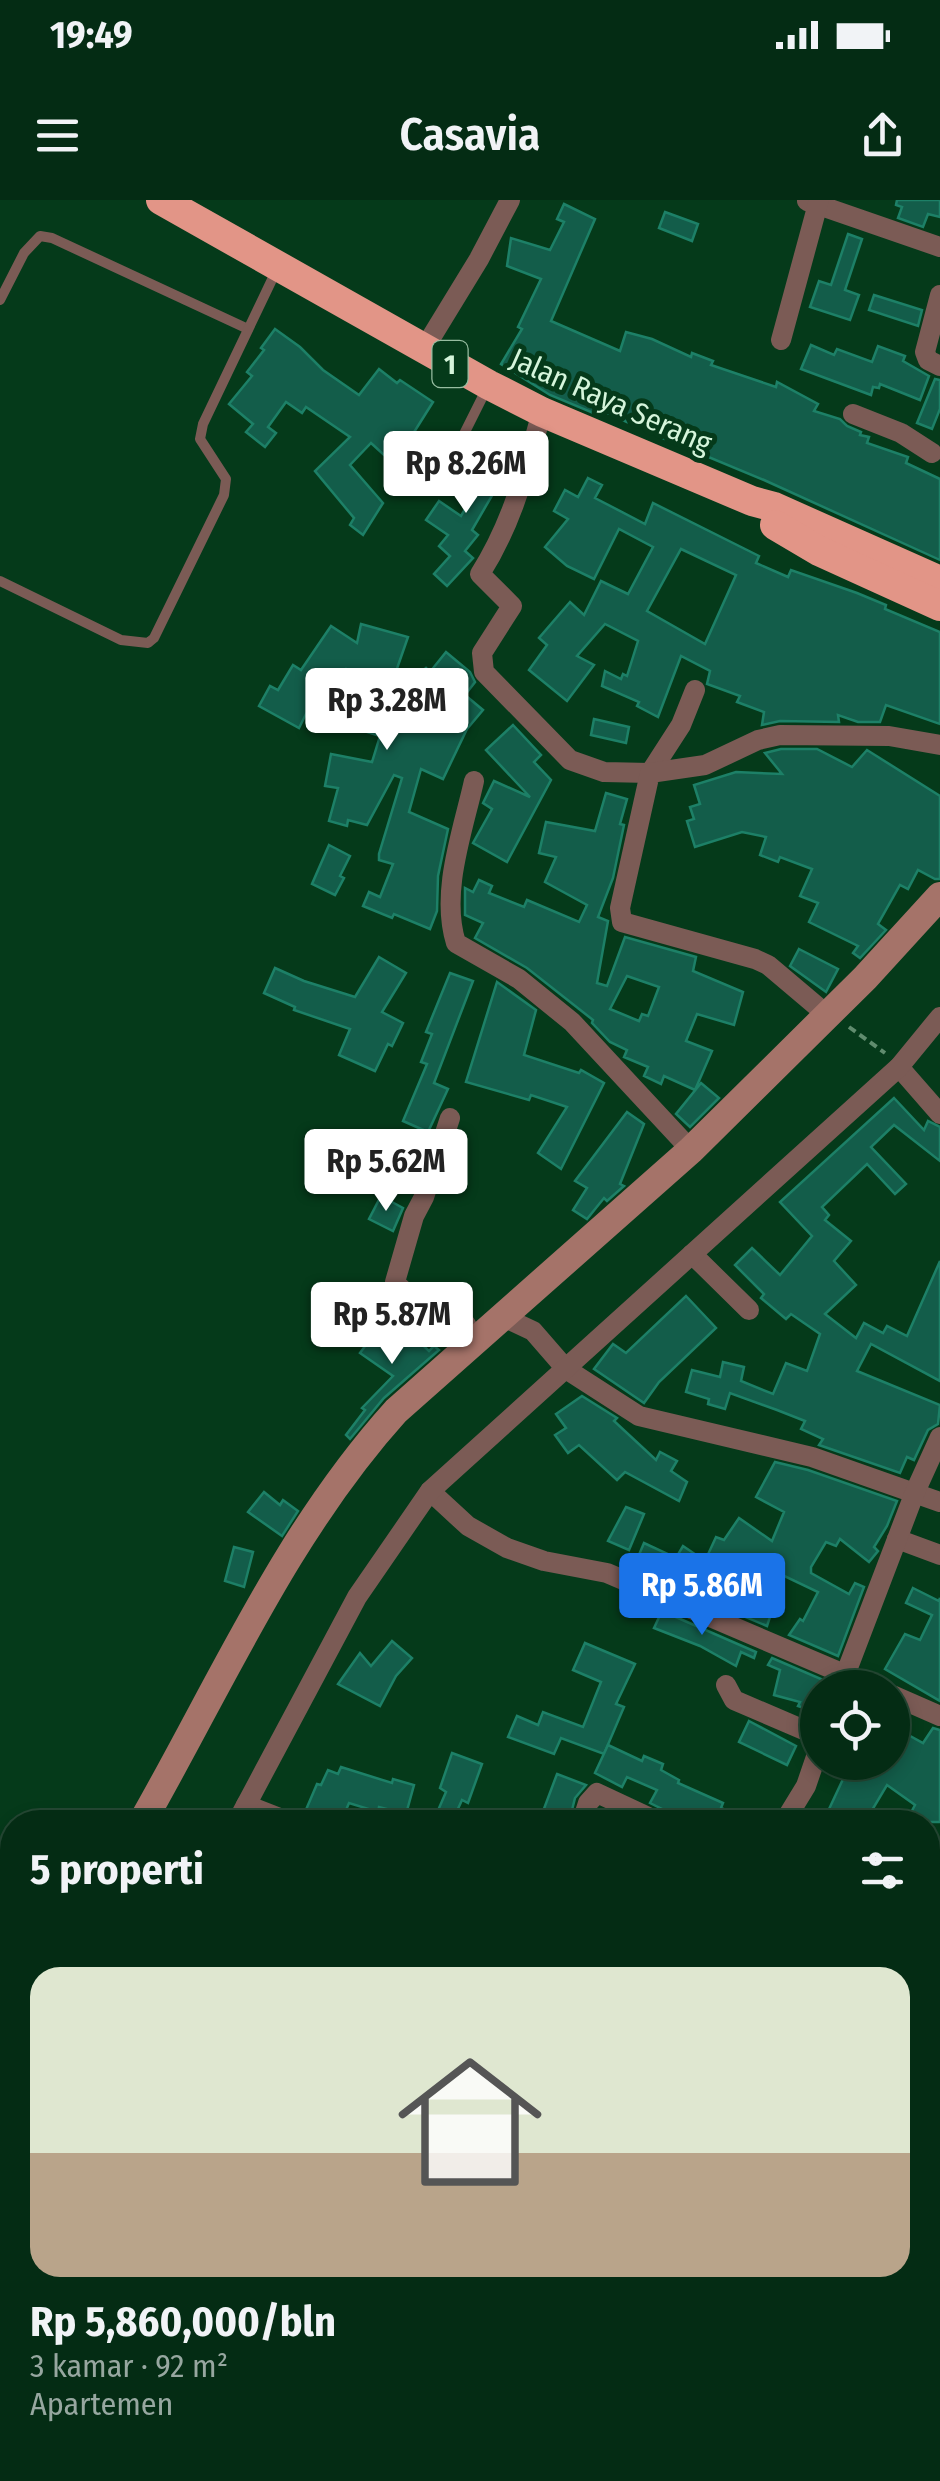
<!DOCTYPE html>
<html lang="id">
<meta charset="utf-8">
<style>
:root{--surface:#042c14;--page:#123822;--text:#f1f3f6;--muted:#97a7a0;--line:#254834;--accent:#1a73e8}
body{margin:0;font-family:"Fira Sans Condensed",sans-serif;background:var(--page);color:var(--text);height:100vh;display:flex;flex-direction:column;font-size:38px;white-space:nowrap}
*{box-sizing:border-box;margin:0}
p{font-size:32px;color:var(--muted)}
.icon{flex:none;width:55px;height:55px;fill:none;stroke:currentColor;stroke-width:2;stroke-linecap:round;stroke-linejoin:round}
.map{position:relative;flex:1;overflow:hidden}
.sheet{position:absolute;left:0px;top:1610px;width:940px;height:672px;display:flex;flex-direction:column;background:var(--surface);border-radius:40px 40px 0 0;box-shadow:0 5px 15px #0003,0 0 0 2px var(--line)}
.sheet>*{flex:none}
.controls{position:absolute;left:800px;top:1470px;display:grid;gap:20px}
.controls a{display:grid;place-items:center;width:110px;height:110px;border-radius:50%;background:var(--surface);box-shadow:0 5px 15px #0003,0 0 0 2px var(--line);font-size:50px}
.price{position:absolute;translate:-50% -85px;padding:0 22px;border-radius:10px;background:#fff;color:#222;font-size:32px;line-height:65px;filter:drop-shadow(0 2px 5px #0008)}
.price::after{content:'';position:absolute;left:50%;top:60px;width:30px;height:22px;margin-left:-15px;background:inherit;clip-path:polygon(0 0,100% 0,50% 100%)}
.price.on{background:var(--accent);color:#fff}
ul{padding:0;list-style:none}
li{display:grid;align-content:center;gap:20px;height:530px;padding:0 30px}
li span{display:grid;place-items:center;height:310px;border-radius:30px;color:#555}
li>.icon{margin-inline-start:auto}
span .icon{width:180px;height:180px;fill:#fffc;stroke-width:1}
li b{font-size:42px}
h2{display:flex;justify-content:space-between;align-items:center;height:120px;padding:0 30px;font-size:42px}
.status{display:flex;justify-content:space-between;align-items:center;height:70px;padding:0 50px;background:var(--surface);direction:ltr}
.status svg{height:28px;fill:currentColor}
header{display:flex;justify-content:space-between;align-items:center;height:130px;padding:0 30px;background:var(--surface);font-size:45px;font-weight:600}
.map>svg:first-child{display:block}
.building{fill:#135d4a;stroke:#1d8067;stroke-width:2.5;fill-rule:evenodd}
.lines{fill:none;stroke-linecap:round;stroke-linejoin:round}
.path{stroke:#608c6e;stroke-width:4;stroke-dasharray:8 5;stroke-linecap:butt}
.lane{stroke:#7b5b55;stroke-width:10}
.street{stroke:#7b5b55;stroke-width:20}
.secondary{stroke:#a57369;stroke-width:28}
.highway{stroke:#e29587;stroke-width:30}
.labels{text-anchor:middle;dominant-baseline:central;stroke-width:10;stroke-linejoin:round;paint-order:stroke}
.shield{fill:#053a1a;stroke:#97bda1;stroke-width:2.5}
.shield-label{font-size:28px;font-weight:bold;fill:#d5f5db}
.street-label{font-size:30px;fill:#d5f5db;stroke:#053a1a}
</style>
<div class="status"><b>19:49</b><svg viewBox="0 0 49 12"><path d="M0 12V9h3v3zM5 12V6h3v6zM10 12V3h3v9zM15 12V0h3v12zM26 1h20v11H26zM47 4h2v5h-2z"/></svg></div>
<header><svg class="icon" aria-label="menu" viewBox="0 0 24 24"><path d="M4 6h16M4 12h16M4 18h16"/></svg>Casavia<svg class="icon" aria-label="share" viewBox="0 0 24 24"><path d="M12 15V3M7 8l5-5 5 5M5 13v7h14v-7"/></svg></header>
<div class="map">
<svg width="940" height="2281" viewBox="0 0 940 2281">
<rect width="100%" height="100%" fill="#053a1a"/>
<g class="building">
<polygon points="897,0 940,0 940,17 928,14 923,27 898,18 902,7 896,5"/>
<polygon points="564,4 595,19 551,121 620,151 626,132 652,139 691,157 692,153 713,161 711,165 776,187 777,182 818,204 814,211 840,219 847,226 861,232 860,235 869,237 867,243 908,257 906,263 940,279 940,360 764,280 658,236 662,228 630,215 627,222 601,210 598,215 550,195 501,164 522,129 518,127 541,79 507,66 511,38 550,50 564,22 557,19"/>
<polygon points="665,12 698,24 692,41 659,28"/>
<polygon points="848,34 862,39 845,90 859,95 850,120 810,107 819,81 831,85"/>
<polygon points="874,95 922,110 918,126 869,110"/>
<polygon points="275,129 300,147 323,170 359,195 379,169 397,183 400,180 433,202 394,264 371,243 350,265 383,303 363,335 350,325 354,318 315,271 350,237 306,207 302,213 286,202 268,227 276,233 265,247 246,232 253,224 229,204 252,176 247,172 264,150 261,148"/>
<polygon points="811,145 834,155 837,149 872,162 878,146 905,156 903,161 929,176 920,200 880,184 879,188 873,187 871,195 801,169"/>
<polygon points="935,179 940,180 940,209 932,229 917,223"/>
<polygon points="481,249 508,268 472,330 478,335 465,351 473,358 447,386 434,374 450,356 439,346 448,335 426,320 439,301 461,316 481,282 463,271"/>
<path d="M588,278L602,285L595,298L645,324L653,303L759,356L756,363L788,377L791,370L857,393L886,405L885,409L940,432V524L886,505L880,522H858L838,515L839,522L780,521L762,525L764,512L737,502L740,496L707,484L710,471L681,456L658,517L637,506L639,502L602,486L605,471L621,479L623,474L627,476L638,441L605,424L577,456L594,465L567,501L529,470L547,445L539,438L570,402L584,415L601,381L628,394L653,347L619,329L594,379L567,366L545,347L568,319L554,311L565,290L578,297ZM681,349L736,375L705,444L647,411Z"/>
<polygon points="361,424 408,437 393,480 346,469 329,496 382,512 389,499 426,468 430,472 446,452 470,472 475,482 465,495 483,510 467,529 443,579 421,569 409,612 448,629 438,676 437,711 430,729 394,714 392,718 363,706 369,692 380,697 393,664 379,660 379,654 402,578 394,575 367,625 348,620 347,626 329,621 338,588 325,586 331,554 372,562 380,536 339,523 311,504 299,528 259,506 270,486 278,490 293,465 301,470 331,426 357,443"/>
<polygon points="594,519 629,527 626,543 591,535"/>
<polygon points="513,525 541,555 534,562 551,580 507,662 473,643 492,609 483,603 494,581 530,597 486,550"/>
<polygon points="781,549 817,549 852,567 867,550 940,596 940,679 935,679 918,670 908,689 900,685 878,724 886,730 860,758 853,753 858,746 809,722 818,703 800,696 812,669 780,657 778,662 760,655 766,637 742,632 695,647 687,621 694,619 690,607 700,604 694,585 736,572 782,574 765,553"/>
<path d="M606,593L627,599L620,624L624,625L613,678L598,717L608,721L597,783L607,786L625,737L696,757L693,771L743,792L734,825L697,814L686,841L712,851L695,890L664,876L661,884L644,876L648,867L624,857L627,850L610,842L592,823L593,820L527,768L475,738L483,723L465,715V688L473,692L479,680L492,686L489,693L524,707L527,700L579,722L587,705L545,682L556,657L539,653L546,622L595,631ZM627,776L659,787L648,816L642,814L639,821L610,809Z"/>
<polygon points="329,645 350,656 340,676 344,678 335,695 312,684"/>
<polygon points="799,749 838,769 826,792 790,766"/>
<polygon points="379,757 406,773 382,812 403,823 392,846 388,844 375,871 339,855 350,829 294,810 295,807 264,793 275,768 304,781 355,797"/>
<polygon points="450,773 473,781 434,883 448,889 428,932 403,921 427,864 421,862 432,834 426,832"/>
<polygon points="497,782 536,810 524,855 579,873 581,870 604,883 561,969 538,953 567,907 531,895 529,900 466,882"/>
<polygon points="701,883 719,898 690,927 676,914"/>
<polygon points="894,898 924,930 928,921 940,927 940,961 894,925 871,947 906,984 895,994 867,964 822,1007 829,1015 825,1020 851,1041 834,1061 856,1085 825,1114 856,1138 864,1123 883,1133 887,1126 907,1136 940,1061 940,1181 871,1144 857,1171 940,1205 938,1224 928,1230 914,1260 907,1257 900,1273 819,1245 823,1239 801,1229 805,1221 777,1210 730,1193 725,1209 708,1204 709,1199 686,1192 692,1170 720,1177 723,1162 744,1167 741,1181 773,1194 786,1163 807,1171 820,1134 791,1114 786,1119 761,1098 764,1094 735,1065 752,1048 780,1075 812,1036 780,1002"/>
<polygon points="627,912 644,924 620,984 624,986 607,1001 604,998 587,1019 573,1010 587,988 575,981"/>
<polygon points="381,996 403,1008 393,1031 369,1019"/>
<polygon points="686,1096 716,1128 659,1182 644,1203 594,1169 613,1144 626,1153"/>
<polygon points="377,1130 401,1147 412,1135 429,1151 434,1146 439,1150 384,1198 350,1239 346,1235 365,1210 362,1208 393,1176 360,1153"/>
<polygon points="582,1196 617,1218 614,1221 656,1260 660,1252 677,1261 671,1271 687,1282 679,1301 625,1272 617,1280 579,1245 568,1253 555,1235 566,1228 556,1214"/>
<polygon points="775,1262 808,1270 897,1301 887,1326 874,1347 878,1351 869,1362 840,1339 836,1346 826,1342 811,1367 811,1373 849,1394 855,1383 864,1387 838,1456 789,1435 800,1419 803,1421 818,1392 776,1372 758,1412 770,1417 767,1426 724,1408 728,1398 684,1376 677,1388 633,1369 644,1343 676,1358 683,1346 705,1361 716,1337 724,1340 739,1318 772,1341 784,1312 756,1297"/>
<polygon points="264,1292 280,1305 283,1300 298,1311 282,1336 248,1312"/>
<polygon points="626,1307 644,1314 629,1350 608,1341"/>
<polygon points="234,1347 253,1352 244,1387 225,1381"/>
<polygon points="913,1388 939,1401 940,1398 940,1501 885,1469 905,1434 920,1440 932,1415 906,1403"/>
<polygon points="662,1411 756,1452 754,1458 741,1452 736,1466 700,1446 654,1428"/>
<polygon points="392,1441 412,1458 396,1476 380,1506 338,1484 360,1453 371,1466"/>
<polygon points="585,1443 635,1464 616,1504 624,1507 604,1554 561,1538 554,1554 508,1537 517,1516 538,1525 543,1512 583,1527 601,1482 573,1470"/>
<polygon points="772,1458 828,1482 827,1488 818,1488 818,1513 798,1506 800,1502 774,1495 780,1470 768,1465"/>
<polygon points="749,1521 796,1546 787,1565 739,1542"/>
<polygon points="892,1526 923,1543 933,1528 940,1530 940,1622 906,1622 915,1605 887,1585 865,1622 823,1622 851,1562 892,1562"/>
<polygon points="608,1545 642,1561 644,1556 663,1564 661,1570 679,1580 678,1583 723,1603 721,1608 750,1622 700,1622 687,1617 684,1622 673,1622 670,1613 650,1603 657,1590 627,1577 622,1587 595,1573"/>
<polygon points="452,1553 482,1564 468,1603 462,1600 452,1622 433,1622 446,1592 440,1588"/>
<polygon points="341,1567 392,1583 393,1579 414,1585 406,1614 379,1607 378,1612 349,1603 341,1622 331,1622 305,1612 317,1584 321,1585 328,1570 338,1574"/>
<polygon points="557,1574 586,1585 575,1598 569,1622 539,1622"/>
</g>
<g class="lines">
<polyline class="path" points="849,827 885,853"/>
<g class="lane">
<polyline points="0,100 24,53 40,36 52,38 248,129"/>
<polyline points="437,288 488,186"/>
<polyline points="0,381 121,440 148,443 154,438 224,295 226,279 200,239 203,224 278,67"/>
</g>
<g class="street">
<polyline points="807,1 940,47"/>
<polyline points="940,95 925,152 928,160 940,166"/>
<polyline points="781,140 819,0"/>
<polyline points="424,149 479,59 510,0"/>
<path d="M542,212C525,271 513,322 480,374L512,406L482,453L484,472L570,560L604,572L650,573L681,525L695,490"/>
<polyline points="853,214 901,233 932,253"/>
<path d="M474,581C463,631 440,692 456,743L519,779L572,822L691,950"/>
<polyline points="826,814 768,765 755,759 622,722 620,708 650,573 705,565 758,540 780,535 889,536 940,545"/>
<polyline points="899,867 940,914"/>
<path d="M450,918L424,997L414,1016L395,1082C419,1113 461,1093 473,1142"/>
<polyline points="692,1054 749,1110"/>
<polyline points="501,1116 533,1131 566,1169 639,1216 812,1257 940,1302"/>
<polyline points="430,1291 468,1326 507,1348 544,1361 607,1373 877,1488"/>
<polyline points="897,1339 940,1355"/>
<polyline points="726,1485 734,1500 818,1536"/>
<polyline points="841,1486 915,1292 940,1237"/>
<polyline points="892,1495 940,1516"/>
<polyline points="246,1605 290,1622"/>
<polyline points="237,1622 357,1397 430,1291 899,867 940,817"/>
<polyline points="582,1622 588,1603 597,1593 659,1622"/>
<polyline points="784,1622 806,1586 818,1551"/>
<polyline points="928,1709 940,1680"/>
<polyline points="928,2029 940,2035"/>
<polyline points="0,2085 12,2067"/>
<polyline points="667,2281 672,2270"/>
</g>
<g class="secondary">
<path d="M142,1622C222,1482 286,1333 396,1211L691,950L865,778L940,696"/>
<polyline points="0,1871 12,1849"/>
</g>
<g class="highway">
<polyline points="161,0 489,185 542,212 752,301 774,307 940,381"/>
<polyline points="775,325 819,351 940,406"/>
</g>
</g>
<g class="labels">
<rect class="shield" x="432.5" y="141" width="35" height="46" rx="8"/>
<g class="shield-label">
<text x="450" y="164">1</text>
</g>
<g class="street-label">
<text transform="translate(611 201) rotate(24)">Jalan Raya Serang</text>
</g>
</g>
</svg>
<div class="controls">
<a><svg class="icon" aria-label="locate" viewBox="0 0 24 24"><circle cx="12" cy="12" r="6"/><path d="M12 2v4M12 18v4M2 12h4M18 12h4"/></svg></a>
</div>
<b class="price" style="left:466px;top:316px">Rp 8.26M</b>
<b class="price" style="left:387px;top:553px">Rp 3.28M</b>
<b class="price" style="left:386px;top:1014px">Rp 5.62M</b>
<b class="price" style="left:392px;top:1167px">Rp 5.87M</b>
<b class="price on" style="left:702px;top:1438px">Rp 5.86M</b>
<section class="sheet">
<h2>5 properti<svg class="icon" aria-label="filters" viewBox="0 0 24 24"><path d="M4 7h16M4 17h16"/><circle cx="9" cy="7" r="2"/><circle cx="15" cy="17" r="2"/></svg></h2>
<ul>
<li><span style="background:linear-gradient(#dfe7d0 60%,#b9a48a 0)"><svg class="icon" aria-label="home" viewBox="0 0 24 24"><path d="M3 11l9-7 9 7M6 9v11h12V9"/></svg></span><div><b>Rp 5,860,000/bln</b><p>3 kamar · 92 m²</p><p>Apartemen</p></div></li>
</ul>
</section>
</div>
